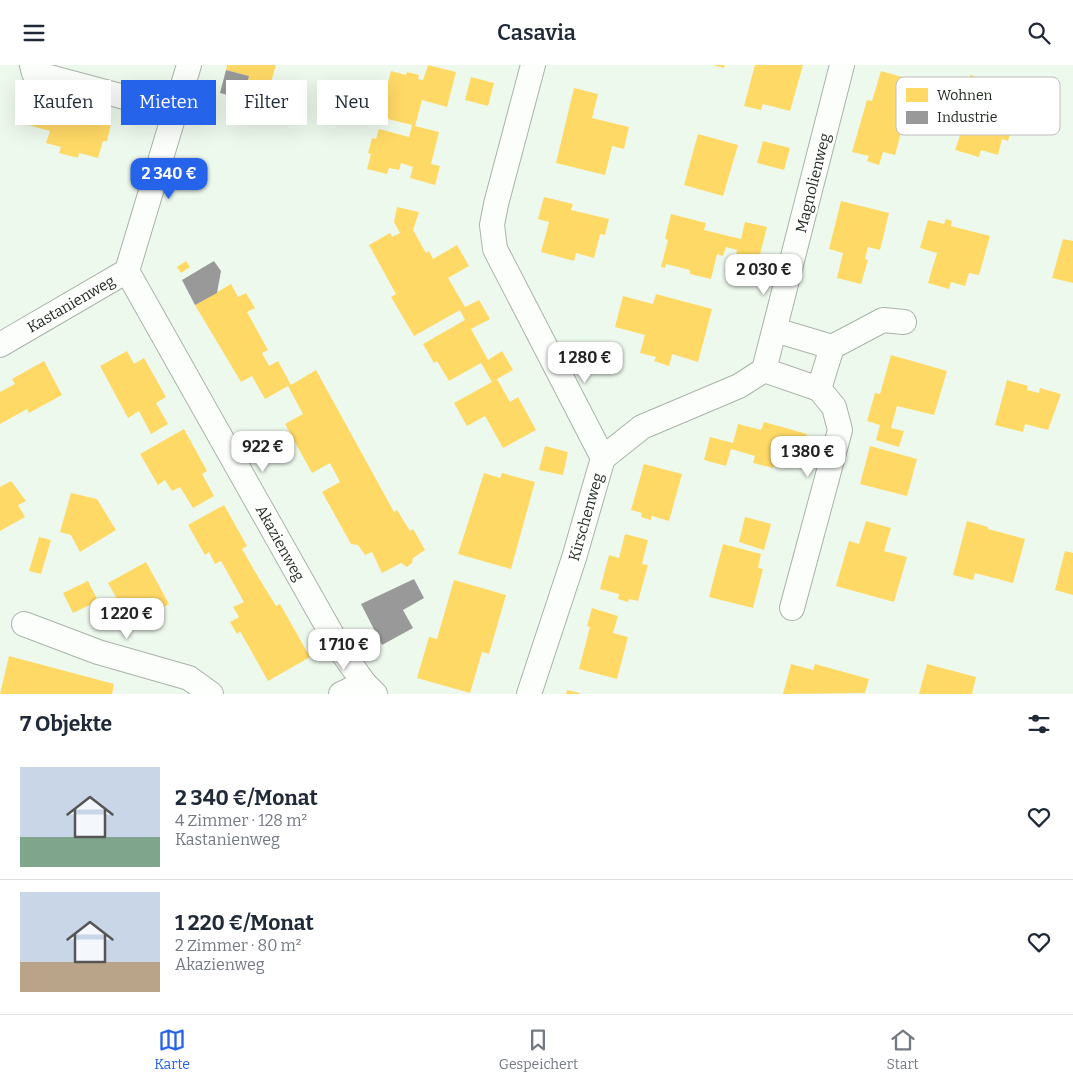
<!DOCTYPE html>
<html lang="de">
<meta charset="utf-8">
<style>
:root{--surface:#fff;--page:#f6f6f7;--text:#1f2937;--muted:#747a83;--line:#e0e1e3;--accent:#2563eb}
body{margin:0;font-family:Bitter,serif;background:var(--page);color:var(--text);height:100vh;display:flex;flex-direction:column;font-size:19px;white-space:nowrap}
*{box-sizing:border-box;margin:0}
p{font-size:16px;color:var(--muted)}
.icon{flex:none;width:28px;height:28px;fill:none;stroke:currentColor;stroke-width:2;stroke-linecap:round;stroke-linejoin:round}
.map{position:relative;height:629px;overflow:hidden}
.panel{display:flex;flex-direction:column;background:var(--surface);flex:1}
.panel>*{flex:none}
.hud{position:absolute;left:15px;top:15px;width:500px;height:45px;display:flex;gap:10px}
.price{position:absolute;translate:-50% -42px;padding:0 11px;border-radius:10px;background:#fff;color:#222;font-size:16px;line-height:32px;filter:drop-shadow(0 1px 2px #0008)}
.price::after{content:'';position:absolute;left:50%;top:30px;width:15px;height:11px;margin-left:-8px;background:inherit;clip-path:polygon(0 0,100% 0,50% 100%)}
.price.selected{background:var(--accent);color:#fff}
ul{padding:0;list-style:none}
li{display:flex;align-items:center;gap:15px;height:125px;padding:0 20px}
li+li{border-top:1px solid var(--line)}
li span{display:grid;place-items:center;flex:none;width:140px;height:100px;border-radius:0px;color:#555}
li>.icon{margin-inline-start:auto}
span .icon{width:60px;height:60px;fill:#fffc;stroke-width:1}
li b{font-size:21px}
h2{display:flex;justify-content:space-between;align-items:center;height:60px;padding:0 20px;font-size:21px}
.pill{padding:0 18px;border-radius:0px;background:var(--surface);box-shadow:0 5px 20px #0002;font-size:18px;line-height:45px}
.pill.selected{background:var(--accent);color:#fff}
header{display:flex;justify-content:space-between;align-items:center;height:65px;padding:0 20px;background:var(--surface);font-size:22px;font-weight:600}
.tabs{display:flex;justify-content:space-around;align-items:center;height:70px;border-top:1px solid var(--line);background:var(--surface);font-size:14px;color:var(--muted)}
.tabs a{display:grid;justify-items:center;gap:2px}
.tabs .selected{color:var(--accent)}
.map>svg:first-child{display:block}
.homes{fill:#ffd966}
.industry{fill:#999}
.lines{fill:none;stroke-linecap:round;stroke-linejoin:round}
.minor-casing{stroke:#a9b3a8;stroke-width:26}
.minor{stroke:#fcfefc;stroke-width:24}
.labels{text-anchor:middle;dominant-baseline:central;stroke-width:5;stroke-linejoin:round;paint-order:stroke}
.street-label{font-size:15px;fill:#222b21;stroke:#fff}
.key{fill:#fff;stroke:#bdbfbc;stroke-width:1}
.key-label{font-size:14px;fill:#222b21}
</style>
<header><svg class="icon" aria-label="menu" viewBox="0 0 24 24"><path d="M4 6h16M4 12h16M4 18h16"/></svg>Casavia<svg class="icon" aria-label="search" viewBox="0 0 24 24"><circle cx="10" cy="10" r="6"/><path d="M15 15l6 6"/></svg></header>
<div class="map">
<svg width="1073" height="629" viewBox="0 0 1073 629">
<rect width="100%" height="100%" fill="#eef9ed"/>
<g class="homes">
<polygon points="227,0 276,0 271,17 265,15 259,38 243,34 249,11 226,5"/>
<polygon points="428,0 456,7 447,42 422,35 415,61 439,67 431,99 440,101 435,120 410,113 413,102 401,98 399,105 389,103 387,109 367,104 371,89 368,88 372,73 376,74 379,64 409,72 412,60 384,53 388,37 383,36 391,6 406,10 407,7 419,10 418,14 423,15"/>
<polygon points="713,0 725,0 724,3"/>
<polygon points="755,0 803,0 790,46 763,39 761,45 744,41"/>
<polygon points="881,6 906,13 897,43 907,46 895,90 883,87 879,100 867,96 869,91 852,87 867,35 872,36"/>
<polygon points="970,10 999,18 994,36 1017,43 1008,76 1002,74 998,90 981,85 979,92 955,85 972,36 963,33"/>
<polygon points="471,12 494,18 488,41 465,35"/>
<polygon points="574,23 598,29 592,53 629,62 624,84 612,81 605,110 556,98"/>
<polygon points="32,34 56,40 56,44 76,50 77,44 90,48 88,53 111,59 107,76 103,76 98,93 79,88 78,93 59,88 61,82 46,78 50,66 25,59"/>
<polygon points="698,69 738,80 723,131 684,120"/>
<polygon points="763,76 790,83 784,105 757,98"/>
<polygon points="544,132 573,139 571,145 609,154 605,170 600,169 594,193 576,188 574,196 541,187 549,157 538,154"/>
<polygon points="841,136 889,148 880,185 868,182 865,194 868,195 861,219 837,213 843,188 829,184"/>
<polygon points="397,142 419,147 413,165 426,188 429,186 433,194 457,180 469,201 448,213 465,242 479,235 490,254 471,264 488,295 502,286 513,305 497,314 510,337 518,332 536,365 503,383 485,351 467,361 454,338 492,317 481,298 449,316 437,296 434,298 423,279 465,255 460,245 414,271 391,232 396,229 369,180 390,168 392,172 400,168 394,157"/>
<polygon points="671,149 706,158 704,165 741,174 745,157 767,162 757,201 735,195 737,185 726,182 723,191 717,189 711,214 690,209 690,205 666,199 665,203 661,202 668,175 665,174"/>
<polygon points="946,154 952,156 951,161 990,171 979,210 969,208 965,221 951,217 949,224 928,218 937,188 920,183 928,155 944,159"/>
<polygon points="1063,174 1073,176 1073,218 1052,213"/>
<polygon points="186,196 190,202 181,208 177,202"/>
<polygon points="231,219 238,232 246,228 255,243 247,247 268,285 262,288 269,301 278,296 291,320 316,305 394,447 397,445 410,466 413,464 425,485 413,493 412,498 407,502 401,498 382,508 372,487 365,490 358,480 351,479 322,427 340,417 330,398 312,408 285,359 303,349 288,321 265,334 252,311 241,317 195,240"/>
<polygon points="656,229 712,244 698,297 672,289 669,301 654,296 656,292 640,288 645,270 615,262 623,231 653,239"/>
<polygon points="127,286 134,299 144,293 166,332 156,338 168,359 151,369 139,346 128,353 100,301"/>
<polygon points="891,290 947,306 934,350 897,341 891,363 904,366 899,382 876,375 880,360 867,356 875,328 880,329"/>
<polygon points="44,296 62,330 29,348 27,344 0,359 0,327 15,319 12,314"/>
<polygon points="1007,315 1028,321 1027,325 1039,328 1040,323 1061,329 1048,365 1025,359 1023,367 995,360"/>
<polygon points="764,357 807,369 798,402 775,396 773,403 753,398 755,391 731,384 726,401 704,395 710,372 733,378 738,359 761,365"/>
<polygon points="184,364 207,406 202,409 214,431 193,443 180,422 172,426 165,415 158,420 140,389"/>
<polygon points="545,381 568,387 563,410 539,405"/>
<polygon points="870,381 917,394 907,431 860,419"/>
<polygon points="644,399 682,409 669,456 652,451 651,455 641,452 642,448 631,445"/>
<polygon points="484,408 500,413 502,408 535,417 511,504 458,489"/>
<polygon points="11,416 26,436 18,440 25,452 0,466 0,422"/>
<polygon points="71,428 97,434 116,465 80,487 71,470 60,467"/>
<polygon points="224,440 247,481 242,484 254,505 276,541 280,539 310,592 268,616 240,566 237,569 230,557 239,552 233,542 244,537 221,496 215,499 209,487 205,490 188,460"/>
<polygon points="745,452 771,459 764,485 739,477"/>
<polygon points="866,456 891,463 884,486 907,492 894,537 836,521 849,476 859,479"/>
<polygon points="967,456 988,462 988,464 1025,474 1013,518 975,508 973,515 953,510"/>
<polygon points="625,469 648,475 642,499 648,500 638,536 629,534 628,537 618,534 619,529 600,524 609,490 619,493"/>
<polygon points="39,472 51,475 41,509 29,506"/>
<polygon points="723,479 761,489 758,503 763,504 753,543 709,532"/>
<polygon points="1065,486 1073,488 1073,530 1055,525"/>
<polygon points="146,497 169,539 132,560 108,518"/>
<polygon points="454,515 506,530 489,589 482,587 470,628 417,613 429,572 437,574"/>
<polygon points="88,516 98,536 73,548 63,528"/>
<polygon points="592,543 618,551 613,568 628,572 617,614 579,604 590,562 587,561"/>
<polygon points="9,591 114,619 112,629 0,629"/>
<polygon points="791,599 813,605 815,599 869,614 865,628 783,629"/>
<polygon points="927,599 976,612 972,629 919,629"/>
<polygon points="567,625 580,628 580,629 566,629"/>
</g>
<g class="industry">
<polygon points="226,5 249,11 243,34 220,28"/>
<polygon points="214,196 221,206 217,228 195,240 182,215"/>
<polygon points="414,514 424,533 403,545 413,563 382,580 361,539"/>
</g>
<g class="lines">
<defs>
<g id="minor">
<polyline points="32,0 34,8 177,46"/>
<polyline points="127,206 340,584 364,618 375,629"/>
<polyline points="775,265 832,282 819,324"/>
<polyline points="0,280 127,206 189,0"/>
<polyline points="832,282 883,255 904,257"/>
<polyline points="764,305 819,324 834,342 840,365 792,543"/>
<polyline points="603,393 642,362 739,321 764,305 842,0"/>
<polyline points="24,559 98,587 189,613 211,629"/>
<polyline points="341,629 364,618"/>
<polyline points="529,629 574,493 603,393 495,184 492,160 496,139 533,0"/>
</g>
</defs>
<use href="#minor" class="minor-casing"/>
<use href="#minor" class="minor"/>
</g>
<g class="labels">
<g class="street-label">
<text transform="translate(813 118) rotate(-76)">Magnolienweg</text>
<text transform="translate(71 239) rotate(-30)">Kastanienweg</text>
<text transform="translate(586 452) rotate(-74)">Kirschenweg</text>
<text transform="translate(280 478) rotate(61)">Akazienweg</text>
</g>
</g>
<rect x="896" y="12" width="164" height="58" rx="8" class="key"/>
<rect x="906" y="23" width="22" height="14" fill="#ffd966"/>
<rect x="906" y="46" width="22" height="13" fill="#999"/>
<g class="key-label">
<text x="937" y="35">Wohnen</text>
<text x="937" y="57">Industrie</text>
</g>
</svg>
<b class="price selected" style="left:169px;top:135px">2 340 €</b>
<b class="price" style="left:764px;top:231px">2 030 €</b>
<b class="price" style="left:585px;top:319px">1 280 €</b>
<b class="price" style="left:263px;top:408px">922 €</b>
<b class="price" style="left:808px;top:413px">1 380 €</b>
<b class="price" style="left:127px;top:575px">1 220 €</b>
<b class="price" style="left:344px;top:606px">1 710 €</b>
<div class="hud">
<a class="pill">Kaufen</a>
<a class="pill selected">Mieten</a>
<a class="pill">Filter</a>
<a class="pill">Neu</a>
</div>
</div>
<section class="panel">
<h2>7 Objekte<svg class="icon" aria-label="filters" viewBox="0 0 24 24"><path d="M4 7h16M4 17h16"/><circle cx="9" cy="7" r="2"/><circle cx="15" cy="17" r="2"/></svg></h2>
<ul>
<li><span style="background:linear-gradient(#c9d6e8 70%,#7fa58c 0)"><svg class="icon" aria-label="home" viewBox="0 0 24 24"><path d="M3 11l9-7 9 7M6 9v11h12V9"/></svg></span><div><b>2 340 €/Monat</b><p>4 Zimmer · 128 m²</p><p>Kastanienweg</p></div><svg class="icon" aria-label="heart" viewBox="0 0 24 24"><path d="M12 20l-8-8c-3-5 5-10 8-4 3-6 11-1 8 4z"/></svg></li>
<li><span style="background:linear-gradient(#c9d6e8 70%,#b9a48a 0)"><svg class="icon" aria-label="home" viewBox="0 0 24 24"><path d="M3 11l9-7 9 7M6 9v11h12V9"/></svg></span><div><b>1 220 €/Monat</b><p>2 Zimmer · 80 m²</p><p>Akazienweg</p></div><svg class="icon" aria-label="heart" viewBox="0 0 24 24"><path d="M12 20l-8-8c-3-5 5-10 8-4 3-6 11-1 8 4z"/></svg></li>
</ul>
</section>
<nav class="tabs">
<a class="selected"><svg class="icon" aria-label="map" viewBox="0 0 24 24"><path d="M3 6l6-2 6 2 6-2v14l-6 2-6-2-6 2zM9 4v14M15 6v14"/></svg>Karte</a>
<a><svg class="icon" aria-label="saved" viewBox="0 0 24 24"><path d="M7 4h10v16l-5-4-5 4z"/></svg>Gespeichert</a>
<a><svg class="icon" aria-label="home" viewBox="0 0 24 24"><path d="M3 11l9-7 9 7M6 9v11h12V9"/></svg>Start</a>
</nav>
